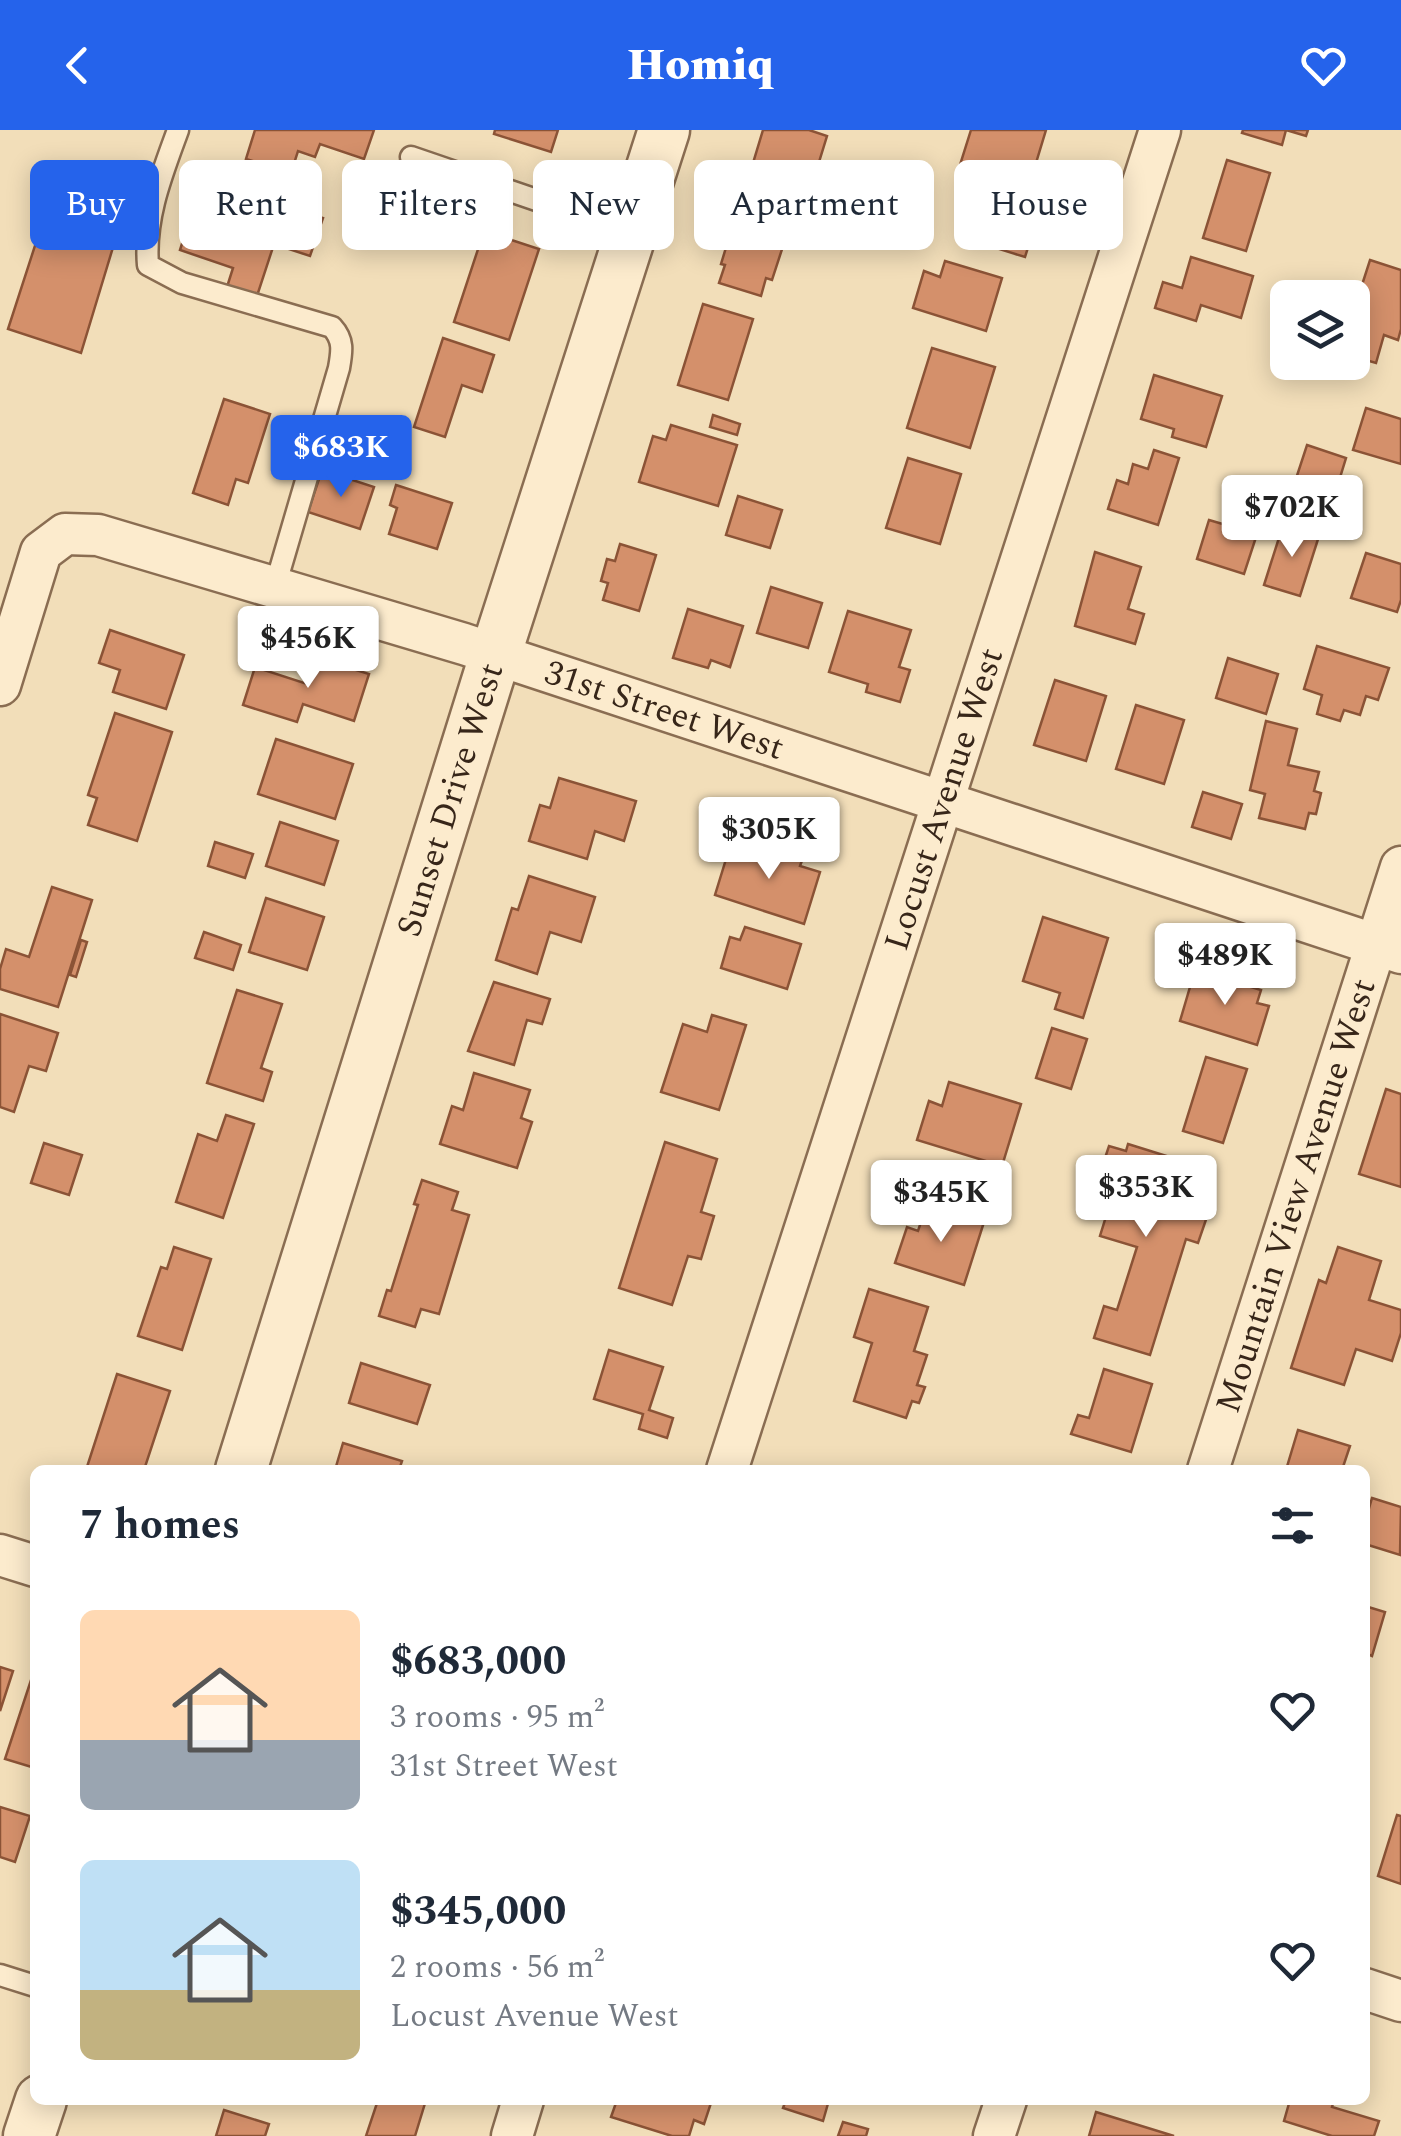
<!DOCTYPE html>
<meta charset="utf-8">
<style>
:root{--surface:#fff;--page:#f2f2f3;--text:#1f2937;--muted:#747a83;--accent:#2563eb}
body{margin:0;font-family:Spectral,serif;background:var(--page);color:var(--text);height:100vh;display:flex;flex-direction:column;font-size:38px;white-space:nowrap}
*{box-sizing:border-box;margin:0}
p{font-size:32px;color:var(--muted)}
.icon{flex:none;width:55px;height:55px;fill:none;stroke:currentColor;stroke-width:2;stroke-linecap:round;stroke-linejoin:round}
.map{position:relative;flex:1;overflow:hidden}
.details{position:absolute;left:30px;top:1335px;width:1340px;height:640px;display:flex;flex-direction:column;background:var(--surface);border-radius:15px;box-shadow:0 5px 25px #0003}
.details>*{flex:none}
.banner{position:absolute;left:30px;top:30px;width:1342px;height:90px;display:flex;gap:20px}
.tools{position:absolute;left:1270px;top:150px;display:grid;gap:20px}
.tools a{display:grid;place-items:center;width:100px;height:100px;border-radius:15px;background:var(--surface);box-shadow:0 5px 25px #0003;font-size:50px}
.price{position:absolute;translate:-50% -85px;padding:0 22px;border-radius:10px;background:#fff;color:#222;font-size:32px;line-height:65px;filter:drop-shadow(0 2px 5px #0008)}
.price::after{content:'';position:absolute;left:50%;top:60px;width:30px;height:22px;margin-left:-15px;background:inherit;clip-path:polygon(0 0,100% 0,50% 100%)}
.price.selected{background:var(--accent);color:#fff}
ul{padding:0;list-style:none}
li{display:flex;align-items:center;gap:30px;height:250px;padding:0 50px}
li span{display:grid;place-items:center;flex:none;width:280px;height:200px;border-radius:15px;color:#555}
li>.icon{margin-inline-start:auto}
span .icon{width:120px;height:120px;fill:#fffc;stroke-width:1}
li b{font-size:42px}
h2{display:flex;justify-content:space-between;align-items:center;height:120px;padding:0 50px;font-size:42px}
.chip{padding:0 35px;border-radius:15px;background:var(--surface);box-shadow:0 5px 25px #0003;font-size:35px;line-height:90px}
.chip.selected{background:var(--accent);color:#fff}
header{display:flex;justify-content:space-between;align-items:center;height:130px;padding:0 50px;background:var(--accent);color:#fff;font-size:45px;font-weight:800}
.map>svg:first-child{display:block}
.building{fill:#d4906b;stroke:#8b5336;stroke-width:2.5}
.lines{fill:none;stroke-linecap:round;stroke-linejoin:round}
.service-casing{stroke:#8a6d52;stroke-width:25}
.minor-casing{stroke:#8a6d52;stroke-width:45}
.tertiary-casing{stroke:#8a6d52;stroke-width:55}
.service{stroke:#fcebcd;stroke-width:20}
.minor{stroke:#fcebcd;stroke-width:40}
.tertiary{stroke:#fcebcd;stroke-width:50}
.labels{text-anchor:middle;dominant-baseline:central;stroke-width:9;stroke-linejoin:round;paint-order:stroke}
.street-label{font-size:35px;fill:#372619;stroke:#f9e8c9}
</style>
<header><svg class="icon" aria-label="back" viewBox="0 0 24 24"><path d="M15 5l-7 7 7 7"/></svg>Homiq<svg class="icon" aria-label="heart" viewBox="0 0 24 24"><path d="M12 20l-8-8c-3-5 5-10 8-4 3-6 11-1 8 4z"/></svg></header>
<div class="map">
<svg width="1401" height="2006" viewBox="0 0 1401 2006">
<rect width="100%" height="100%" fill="#f2deb9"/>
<g class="building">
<polygon points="255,0 374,0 364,29 320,14 315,27 298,21 291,43 246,29"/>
<polygon points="495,0 558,0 551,22 494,4"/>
<polygon points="763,0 809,0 827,6 807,71 747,53"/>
<polygon points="971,0 1046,0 1029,56 960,35"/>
<polygon points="1243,0 1308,0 1306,6 1286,0 1282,15 1242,3"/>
<polygon points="1227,30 1270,43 1246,121 1203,108"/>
<polygon points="215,53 323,88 310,126 274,114 257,166 227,157 233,138 180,120 192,82 205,86"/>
<polygon points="740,63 788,78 779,108 785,110 772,150 766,148 761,166 719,153 725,135 721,134 731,101 728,100"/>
<polygon points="993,72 1038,86 1025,127 980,113"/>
<polygon points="43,91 114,114 81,223 8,199"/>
<polygon points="484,101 539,119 509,210 454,192"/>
<polygon points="1191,127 1253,146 1241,188 1201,175 1196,191 1155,178 1163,152 1182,158"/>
<polygon points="1370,130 1401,140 1401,199 1398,210 1384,205 1376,233 1352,226 1352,186"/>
<polygon points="945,131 1002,148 986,201 913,178 924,141 940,147"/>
<polygon points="703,174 753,189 728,270 678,255"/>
<polygon points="443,208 494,225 482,262 462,255 445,307 414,297"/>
<polygon points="932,218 995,237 970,318 907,298"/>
<polygon points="1154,245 1222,266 1206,317 1172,307 1174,299 1141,289"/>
<polygon points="224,269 270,284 248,353 236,349 228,375 193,363"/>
<polygon points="1366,278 1401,289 1401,334 1353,320"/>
<polygon points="713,285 740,294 737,305 710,297"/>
<polygon points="671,295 737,315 718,376 639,352 653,306 666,310"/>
<polygon points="1307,315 1346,328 1330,380 1290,367"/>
<polygon points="1154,320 1179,328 1158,395 1108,379 1117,350 1128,354 1133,334 1148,339"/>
<polygon points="908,328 961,344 940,414 886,398"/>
<polygon points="322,340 374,357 360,399 308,382"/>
<polygon points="396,355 452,373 437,419 389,404 397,378 390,375"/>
<polygon points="738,366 782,380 770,418 726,405"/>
<polygon points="1209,390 1257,404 1244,444 1197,429"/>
<polygon points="1283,395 1319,406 1300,466 1264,455"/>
<polygon points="620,414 656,425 639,481 603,470 608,453 601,451 607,429 615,431"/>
<polygon points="1095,422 1141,437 1128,479 1144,484 1135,514 1075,496"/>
<polygon points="1366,423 1401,434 1401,470 1397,482 1351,468"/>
<polygon points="771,457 822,473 808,518 757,503"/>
<polygon points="688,479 743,496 730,537 711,530 708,538 673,528"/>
<polygon points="848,481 911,500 899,537 910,540 900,572 866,562 868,554 829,542"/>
<polygon points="110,500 184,525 166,579 113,562 120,540 99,533"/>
<polygon points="1317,516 1389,538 1378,570 1366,566 1360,585 1344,580 1340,591 1317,584 1322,565 1304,559"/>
<polygon points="315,527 369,544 354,591 303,574 297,592 243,575 255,537 307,554"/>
<polygon points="1228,528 1278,544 1266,584 1216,568"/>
<polygon points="1055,550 1106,566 1086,631 1034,615"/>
<polygon points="1136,575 1184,590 1164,654 1116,639"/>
<polygon points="115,583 172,602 137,711 88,695 97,668 88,665"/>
<polygon points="1266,591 1297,599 1288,635 1319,642 1314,661 1321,663 1316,684 1309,683 1305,699 1259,688 1265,664 1250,660"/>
<polygon points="276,609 353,634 335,689 258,664"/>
<polygon points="559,648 636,671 624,711 595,701 587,729 529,711 540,675 550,678"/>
<polygon points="1203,662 1242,674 1231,709 1192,697"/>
<polygon points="280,692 338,711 324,755 266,736"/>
<polygon points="215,712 253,724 245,748 208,736"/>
<polygon points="731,713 778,728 781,717 804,725 800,736 820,742 804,794 715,765"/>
<polygon points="529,746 595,767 581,812 550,802 537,844 496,830 512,778 518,780"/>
<polygon points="52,757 92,770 58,877 0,859 0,839 6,819 29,827"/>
<polygon points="266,768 324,787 307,840 249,822"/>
<polygon points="1043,787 1108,808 1083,888 1055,879 1060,863 1023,851"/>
<polygon points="745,797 801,814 787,859 721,838 730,807 740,810"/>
<polygon points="204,802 241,815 233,840 195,828"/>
<polygon points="81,810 87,812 76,847 70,845"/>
<polygon points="1195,840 1261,860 1257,873 1269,876 1257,915 1180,891"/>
<polygon points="494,852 550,869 542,894 527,890 514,935 468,921"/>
<polygon points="237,860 282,874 261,938 272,942 263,971 207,953"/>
<polygon points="0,884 58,903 46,941 29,936 14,982 0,977"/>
<polygon points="712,885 746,895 719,980 661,962 683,894 707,902"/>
<polygon points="1052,898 1087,909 1071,959 1036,948"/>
<polygon points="1206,927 1247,939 1223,1013 1183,1001"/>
<polygon points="474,943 530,960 521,988 532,992 517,1038 440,1014 452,976 463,980"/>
<polygon points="949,952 1021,974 1002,1036 917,1010 929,971 942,976"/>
<polygon points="1386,959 1401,964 1401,1057 1359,1044"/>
<polygon points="226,985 254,994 223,1088 176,1072 198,1004 217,1011"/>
<polygon points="665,1012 717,1029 701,1082 714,1086 701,1129 688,1126 672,1175 619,1158"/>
<polygon points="44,1013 82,1025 69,1065 31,1053"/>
<polygon points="1128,1014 1186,1032 1176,1064 1211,1075 1198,1113 1186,1109 1150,1225 1094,1208 1104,1176 1117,1180 1137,1117 1100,1106 1116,1054 1098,1049 1109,1016 1126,1021"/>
<polygon points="422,1050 458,1062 452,1080 469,1085 439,1184 421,1179 415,1197 379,1186 387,1160 391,1161 418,1075 414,1074"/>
<polygon points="927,1074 984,1092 964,1155 895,1133 907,1097 918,1101"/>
<polygon points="174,1117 211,1129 182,1220 138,1206 161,1137 167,1139"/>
<polygon points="1338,1117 1381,1131 1369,1170 1401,1180 1401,1203 1392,1231 1356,1219 1344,1255 1291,1238 1319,1150 1326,1153"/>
<polygon points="869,1159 928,1177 914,1221 927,1225 917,1255 925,1257 919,1273 912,1271 906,1288 854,1271 872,1213 854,1207"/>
<polygon points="609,1220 663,1237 649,1280 673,1288 667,1308 639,1299 643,1284 594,1269"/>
<polygon points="361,1233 430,1255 417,1294 349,1273"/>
<polygon points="1104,1239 1152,1254 1131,1322 1071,1304 1078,1285 1089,1288"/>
<polygon points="117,1244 170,1261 144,1340 86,1340"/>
<polygon points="1298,1300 1350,1316 1342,1340 1286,1340"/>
<polygon points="343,1313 402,1331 399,1340 335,1340"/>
<polygon points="1372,1368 1401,1377 1400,1425 1365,1414 1365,1392"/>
<polygon points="1365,1476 1385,1482 1372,1526 1365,1523"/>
<polygon points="0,1537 13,1541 0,1581"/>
<polygon points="35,1538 35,1638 5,1629"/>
<polygon points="0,1677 30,1686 15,1732 0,1727"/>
<polygon points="1397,1685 1401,1686 1401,1754 1378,1746"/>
<polygon points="378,1970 426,1970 415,2006 366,2006"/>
<polygon points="617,1970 712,1970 704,1994 694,1990 689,2006 672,2006 611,1987"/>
<polygon points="786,1970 829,1970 823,1991 783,1978"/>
<polygon points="1290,1970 1334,1970 1332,1977 1379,1991 1374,2006 1332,2006 1284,1991"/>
<polygon points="224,1980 269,1994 265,2006 216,2006"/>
<polygon points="1096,1982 1174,2006 1089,2006"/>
<polygon points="843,1992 868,1999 866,2006 838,2006"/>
</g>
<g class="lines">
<defs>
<g id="service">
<path d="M178,0C162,44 144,88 148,135L182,153L332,197C344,210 342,221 339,238L274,460"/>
<polyline points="411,27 630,102"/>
<polyline points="0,1845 35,1856"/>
</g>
<g id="minor">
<path id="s1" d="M0,555L41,422L65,404L98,405L464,514L1401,823"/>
<path id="s2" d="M727,1340L1160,0"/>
<path id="s3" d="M1208,1340L1401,737"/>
<polyline points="0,1425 35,1436"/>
<polyline points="1365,1859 1401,1871"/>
<polyline points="512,2006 523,1970"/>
<polyline points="994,2006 1006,1970"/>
</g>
<g id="tertiary">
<path id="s4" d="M241,1340L495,526L664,0"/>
<polyline points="29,2006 41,1970"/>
</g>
</defs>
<use href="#service" class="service-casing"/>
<use href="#minor" class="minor-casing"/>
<use href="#tertiary" class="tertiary-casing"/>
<use href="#service" class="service"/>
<use href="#minor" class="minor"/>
<use href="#tertiary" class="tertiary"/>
</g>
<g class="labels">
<g class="street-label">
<text stroke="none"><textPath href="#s1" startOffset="795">31st Street West</textPath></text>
<text stroke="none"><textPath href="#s4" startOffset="702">Sunset Drive West</textPath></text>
<text stroke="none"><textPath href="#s2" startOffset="705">Locust Avenue West</textPath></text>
<text stroke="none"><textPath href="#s3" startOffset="288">Mountain View Avenue West</textPath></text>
</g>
</g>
</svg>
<div class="tools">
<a><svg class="icon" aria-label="layers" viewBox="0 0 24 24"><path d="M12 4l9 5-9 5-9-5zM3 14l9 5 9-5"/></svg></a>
</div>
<b class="price selected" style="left:341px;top:370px">$683K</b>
<b class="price" style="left:1292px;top:430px">$702K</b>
<b class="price" style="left:308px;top:561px">$456K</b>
<b class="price" style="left:769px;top:752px">$305K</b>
<b class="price" style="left:1225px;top:878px">$489K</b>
<b class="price" style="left:1146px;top:1110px">$353K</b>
<b class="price" style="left:941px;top:1115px">$345K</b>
<div class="banner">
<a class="chip selected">Buy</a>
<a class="chip">Rent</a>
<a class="chip">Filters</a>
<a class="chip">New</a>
<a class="chip">Apartment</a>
<a class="chip">House</a>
</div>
<section class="details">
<h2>7 homes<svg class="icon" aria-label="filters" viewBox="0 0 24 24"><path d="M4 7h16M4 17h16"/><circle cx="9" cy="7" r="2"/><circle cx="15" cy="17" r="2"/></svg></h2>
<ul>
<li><span style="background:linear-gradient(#ffd9b3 65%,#9aa5b1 0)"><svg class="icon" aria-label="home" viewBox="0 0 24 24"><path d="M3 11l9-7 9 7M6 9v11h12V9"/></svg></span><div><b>$683,000</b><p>3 rooms · 95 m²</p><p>31st Street West</p></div><svg class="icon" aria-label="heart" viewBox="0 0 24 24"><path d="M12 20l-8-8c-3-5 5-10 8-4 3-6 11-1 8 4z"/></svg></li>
<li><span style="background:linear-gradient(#bfe0f5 65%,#c2b280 0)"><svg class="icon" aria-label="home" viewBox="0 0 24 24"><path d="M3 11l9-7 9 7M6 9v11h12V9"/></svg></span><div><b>$345,000</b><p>2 rooms · 56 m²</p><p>Locust Avenue West</p></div><svg class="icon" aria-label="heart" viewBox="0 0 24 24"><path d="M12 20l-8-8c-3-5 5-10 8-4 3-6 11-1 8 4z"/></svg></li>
</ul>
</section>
</div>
